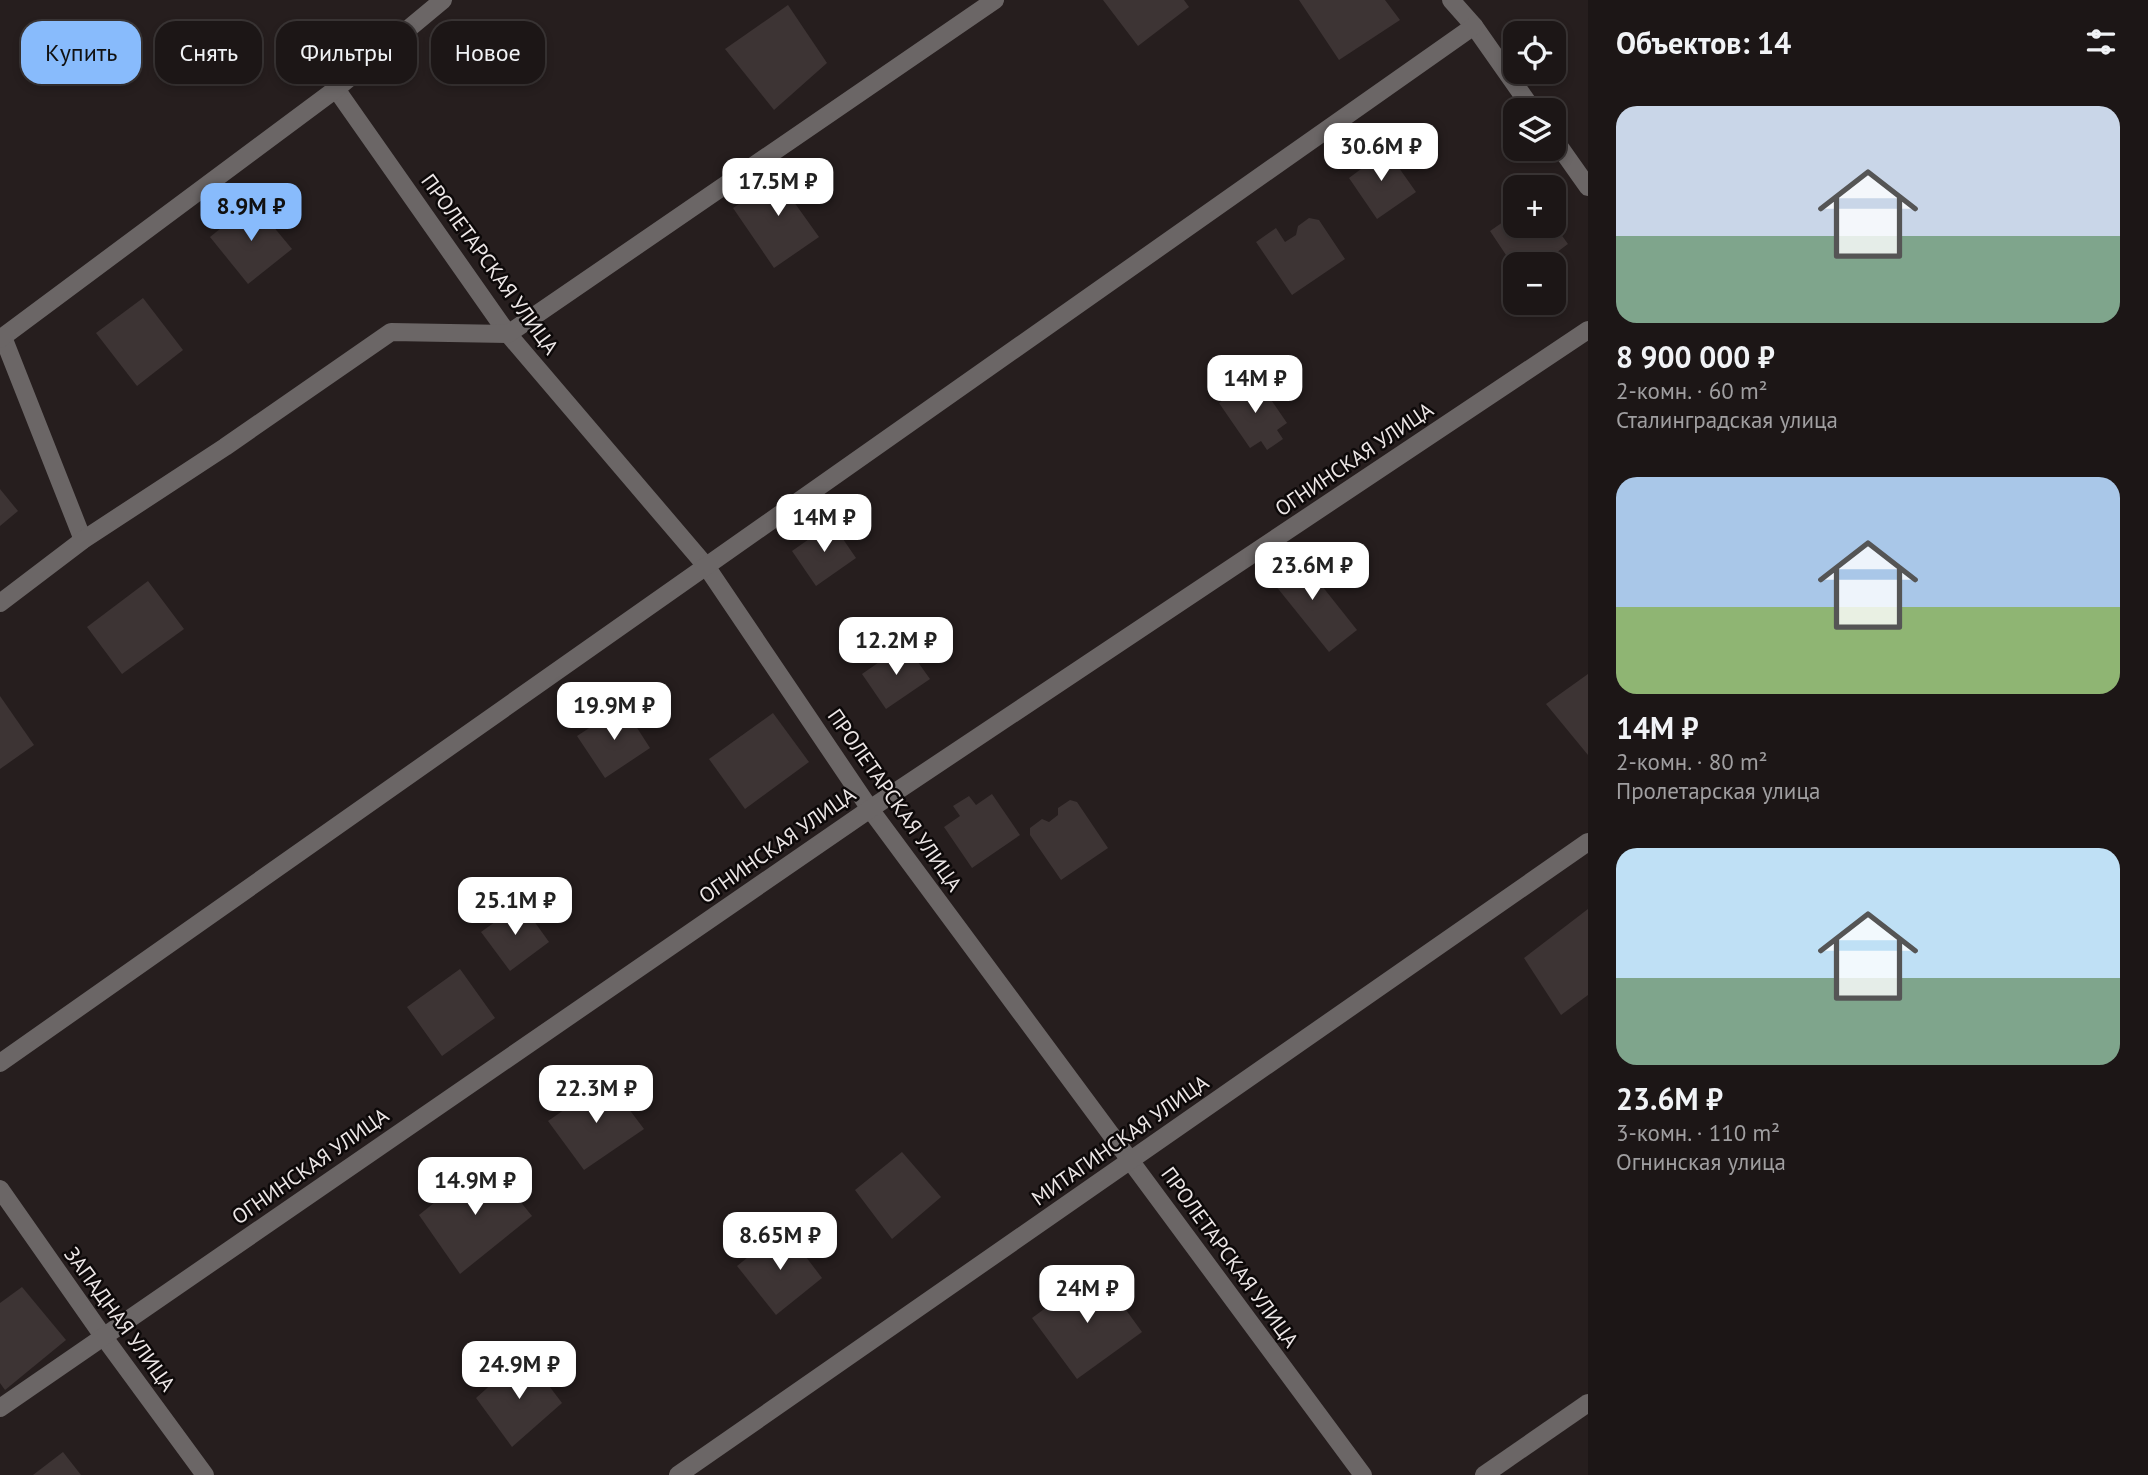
<!DOCTYPE html>
<html lang="ru">
<meta charset="utf-8">
<style>
:root{--surface:#1c1616;--page:#251f1f;--text:#f1f3f6;--muted:#a09fa1;--line:#3a3535;--accent:#88bbfc}
body{margin:0;font-family:"PT Sans",sans-serif;background:var(--page);color:var(--text);height:100vh;display:flex;flex-direction:column;font-size:26px;white-space:nowrap}
*{box-sizing:border-box;margin:0}
p{font-size:23px;color:var(--muted)}
.icon{flex:none;width:38px;height:38px;fill:none;stroke:currentColor;stroke-width:2;stroke-linecap:round;stroke-linejoin:round}
.map{position:relative;flex:1;overflow:hidden}
.details{display:flex;flex-direction:column;background:var(--surface);width:560px}
.details>*{flex:none}
.top-card{position:absolute;left:21px;top:21px;width:665px;height:63px;display:flex;gap:14px}
.tools{position:absolute;left:1503px;top:21px;display:grid;gap:14px}
.tools a{display:grid;place-items:center;width:63px;height:63px;border-radius:14px;background:var(--surface);box-shadow:0 4px 10px #0003,0 0 0 2px var(--line);font-size:35px}
.price{position:absolute;translate:-50% -60px;padding:0 16px;border-radius:14px;background:#fff;color:#222;font-size:23px;line-height:46px;filter:drop-shadow(0 2px 4px #0008)}
.price::after{content:'';position:absolute;left:50%;top:42px;width:21px;height:16px;margin-left:-10px;background:inherit;clip-path:polygon(0 0,100% 0,50% 100%)}
.price.on{background:var(--accent);color:#111}
ul{padding:0;list-style:none}
li{display:grid;align-content:center;gap:14px;height:371px;padding:0 28px}
li span{display:grid;place-items:center;height:217px;border-radius:21px;color:#555}
li>.icon{margin-inline-start:auto}
span .icon{width:126px;height:126px;fill:#fffc;stroke-width:1}
li b{font-size:30px}
h2{display:flex;justify-content:space-between;align-items:center;height:84px;padding:0 28px;font-size:30px}
.chip{padding:0 24px;border-radius:21px;background:var(--surface);box-shadow:0 4px 10px #0003,0 0 0 2px var(--line);font-size:24px;line-height:63px}
.chip.on{background:var(--accent);color:#111}
main{display:flex;flex:1;min-height:0}
.map>svg:first-child{display:block}
.building{fill:#3d3434}
.lines{fill:none;stroke-linecap:round;stroke-linejoin:round}
.minor{stroke:#6b6666;stroke-width:18}
.labels{text-anchor:middle;dominant-baseline:central;stroke-width:5;stroke-linejoin:round;paint-order:stroke}
.street-label{font-size:21px;fill:#ede7e7;stroke:#0d0909}
</style>
<main>
<div class="map">
<svg width="1588" height="1475" viewBox="0 0 1588 1475">
<rect width="100%" height="100%" fill="#261e1e"/>
<g class="building">
<polygon points="1103,0 1184,0 1189,7 1138,46"/>
<polygon points="1299,0 1385,0 1400,20 1339,60"/>
<polygon points="788,5 827,63 774,110 725,49"/>
<polygon points="1387,151 1416,192 1377,219 1349,178 1361,169 1357,163 1358,158 1366,152 1371,153 1375,159"/>
<polygon points="794,167 810,190 794,202 819,237 774,268 733,208"/>
<polygon points="253,202 292,249 248,284 210,237"/>
<polygon points="1516,213 1516,226 1555,226 1568,244 1541,264 1516,264 1516,270 1490,231"/>
<polygon points="1309,218 1319,220 1345,259 1292,295 1256,242 1276,228 1285,242 1296,235 1298,226"/>
<polygon points="143,298 183,350 137,386 96,333"/>
<polygon points="1256,378 1287,423 1277,430 1283,439 1267,450 1261,441 1250,448 1219,403"/>
<polygon points="0,489 18,511 0,526"/>
<polygon points="832,523 856,558 816,586 792,551"/>
<polygon points="1295,552 1357,630 1329,652 1267,575"/>
<polygon points="148,581 184,629 122,674 87,627"/>
<polygon points="905,644 930,679 886,709 862,674"/>
<polygon points="1588,674 1588,755 1546,704"/>
<polygon points="0,696 34,745 0,769"/>
<polygon points="623,706 650,748 605,778 577,736"/>
<polygon points="773,713 809,762 745,809 709,759"/>
<polygon points="992,794 1020,835 972,868 944,827 960,816 953,806 969,796 976,805"/>
<polygon points="1070,800 1077,802 1108,848 1061,880 1030,835 1030,828 1042,819 1049,822 1058,815 1058,808"/>
<polygon points="521,903 549,942 510,971 481,932"/>
<polygon points="1588,909 1588,995 1561,1015 1524,958"/>
<polygon points="460,969 495,1018 442,1056 407,1007"/>
<polygon points="607,1080 644,1129 584,1170 548,1121"/>
<polygon points="902,1152 941,1197 892,1239 855,1190"/>
<polygon points="487,1160 532,1216 460,1274 419,1215"/>
<polygon points="784,1228 822,1278 776,1315 737,1266"/>
<polygon points="1097,1270 1142,1332 1077,1379 1032,1318"/>
<polygon points="22,1287 66,1340 5,1390 0,1383 0,1303"/>
<polygon points="525,1354 562,1403 512,1447 476,1398"/>
<polygon points="63,1452 81,1475 33,1475"/>
</g>
<g class="lines">
<g class="minor">
<polyline points="1451,0 1474,26 1533,110"/>
<polyline points="336,89 508,334 706,566 870,809 1363,1475"/>
<polyline points="1554,139 1588,187"/>
<polyline points="3,337 83,540"/>
<polyline points="0,339 336,89 443,0"/>
<polyline points="0,603 83,540 225,447 391,332 508,334 995,0"/>
<polyline points="0,1063 1474,26"/>
<polyline points="0,1189 103,1336 205,1475"/>
<polyline points="0,1408 870,809 1588,330"/>
<polyline points="678,1475 1588,842"/>
<polyline points="1484,1475 1588,1403"/>
</g>
</g>
<g class="labels">
<g class="street-label">
<text transform="translate(490 264) rotate(54)">ПРОЛЕТАРСКАЯ УЛИЦА</text>
<text transform="translate(1354 459) rotate(-34)">ОГНИНСКАЯ УЛИЦА</text>
<text transform="translate(895 800) rotate(55)">ПРОЛЕТАРСКАЯ УЛИЦА</text>
<text transform="translate(777 845) rotate(-35)">ОГНИНСКАЯ УЛИЦА</text>
<text transform="translate(1120 1140) rotate(-35)">МИТАГИНСКАЯ УЛИЦА</text>
<text transform="translate(310 1166) rotate(-35)">ОГНИНСКАЯ УЛИЦА</text>
<text transform="translate(1230 1257) rotate(54)">ПРОЛЕТАРСКАЯ УЛИЦА</text>
<text transform="translate(120 1319) rotate(54)">ЗАПАДНАЯ УЛИЦА</text>
</g>
</g>
</svg>
<div class="tools">
<a><svg class="icon" aria-label="locate" viewBox="0 0 24 24"><circle cx="12" cy="12" r="6"/><path d="M12 2v4M12 18v4M2 12h4M18 12h4"/></svg></a>
<a><svg class="icon" aria-label="layers" viewBox="0 0 24 24"><path d="M12 4l9 5-9 5-9-5zM3 14l9 5 9-5"/></svg></a>
<a>+</a>
<a>−</a>
</div>
<b class="price" style="left:1381px;top:183px">30.6M ₽</b>
<b class="price" style="left:778px;top:218px">17.5M ₽</b>
<b class="price on" style="left:251px;top:243px">8.9M ₽</b>
<b class="price" style="left:1255px;top:415px">14M ₽</b>
<b class="price" style="left:824px;top:554px">14M ₽</b>
<b class="price" style="left:1312px;top:602px">23.6M ₽</b>
<b class="price" style="left:896px;top:677px">12.2M ₽</b>
<b class="price" style="left:614px;top:742px">19.9M ₽</b>
<b class="price" style="left:515px;top:937px">25.1M ₽</b>
<b class="price" style="left:596px;top:1125px">22.3M ₽</b>
<b class="price" style="left:475px;top:1217px">14.9M ₽</b>
<b class="price" style="left:780px;top:1272px">8.65M ₽</b>
<b class="price" style="left:1087px;top:1325px">24M ₽</b>
<b class="price" style="left:519px;top:1401px">24.9M ₽</b>
<div class="top-card">
<a class="chip on">Купить</a>
<a class="chip">Снять</a>
<a class="chip">Фильтры</a>
<a class="chip">Новое</a>
</div>
</div>
<section class="details">
<h2>Объектов: 14<svg class="icon" aria-label="filters" viewBox="0 0 24 24"><path d="M4 7h16M4 17h16"/><circle cx="9" cy="7" r="2"/><circle cx="15" cy="17" r="2"/></svg></h2>
<ul>
<li><span style="background:linear-gradient(#c9d6e8 60%,#7fa58c 0)"><svg class="icon" aria-label="home" viewBox="0 0 24 24"><path d="M3 11l9-7 9 7M6 9v11h12V9"/></svg></span><div><b>8 900 000 ₽</b><p>2-комн. · 60 m²</p><p>Сталинградская улица</p></div></li>
<li><span style="background:linear-gradient(#a9c7e8 60%,#8fb573 0)"><svg class="icon" aria-label="home" viewBox="0 0 24 24"><path d="M3 11l9-7 9 7M6 9v11h12V9"/></svg></span><div><b>14M ₽</b><p>2-комн. · 80 m²</p><p>Пролетарская улица</p></div></li>
<li><span style="background:linear-gradient(#bfe0f5 60%,#7fa58c 0)"><svg class="icon" aria-label="home" viewBox="0 0 24 24"><path d="M3 11l9-7 9 7M6 9v11h12V9"/></svg></span><div><b>23.6M ₽</b><p>3-комн. · 110 m²</p><p>Огнинская улица</p></div></li>
</ul>
</section>
</main>
